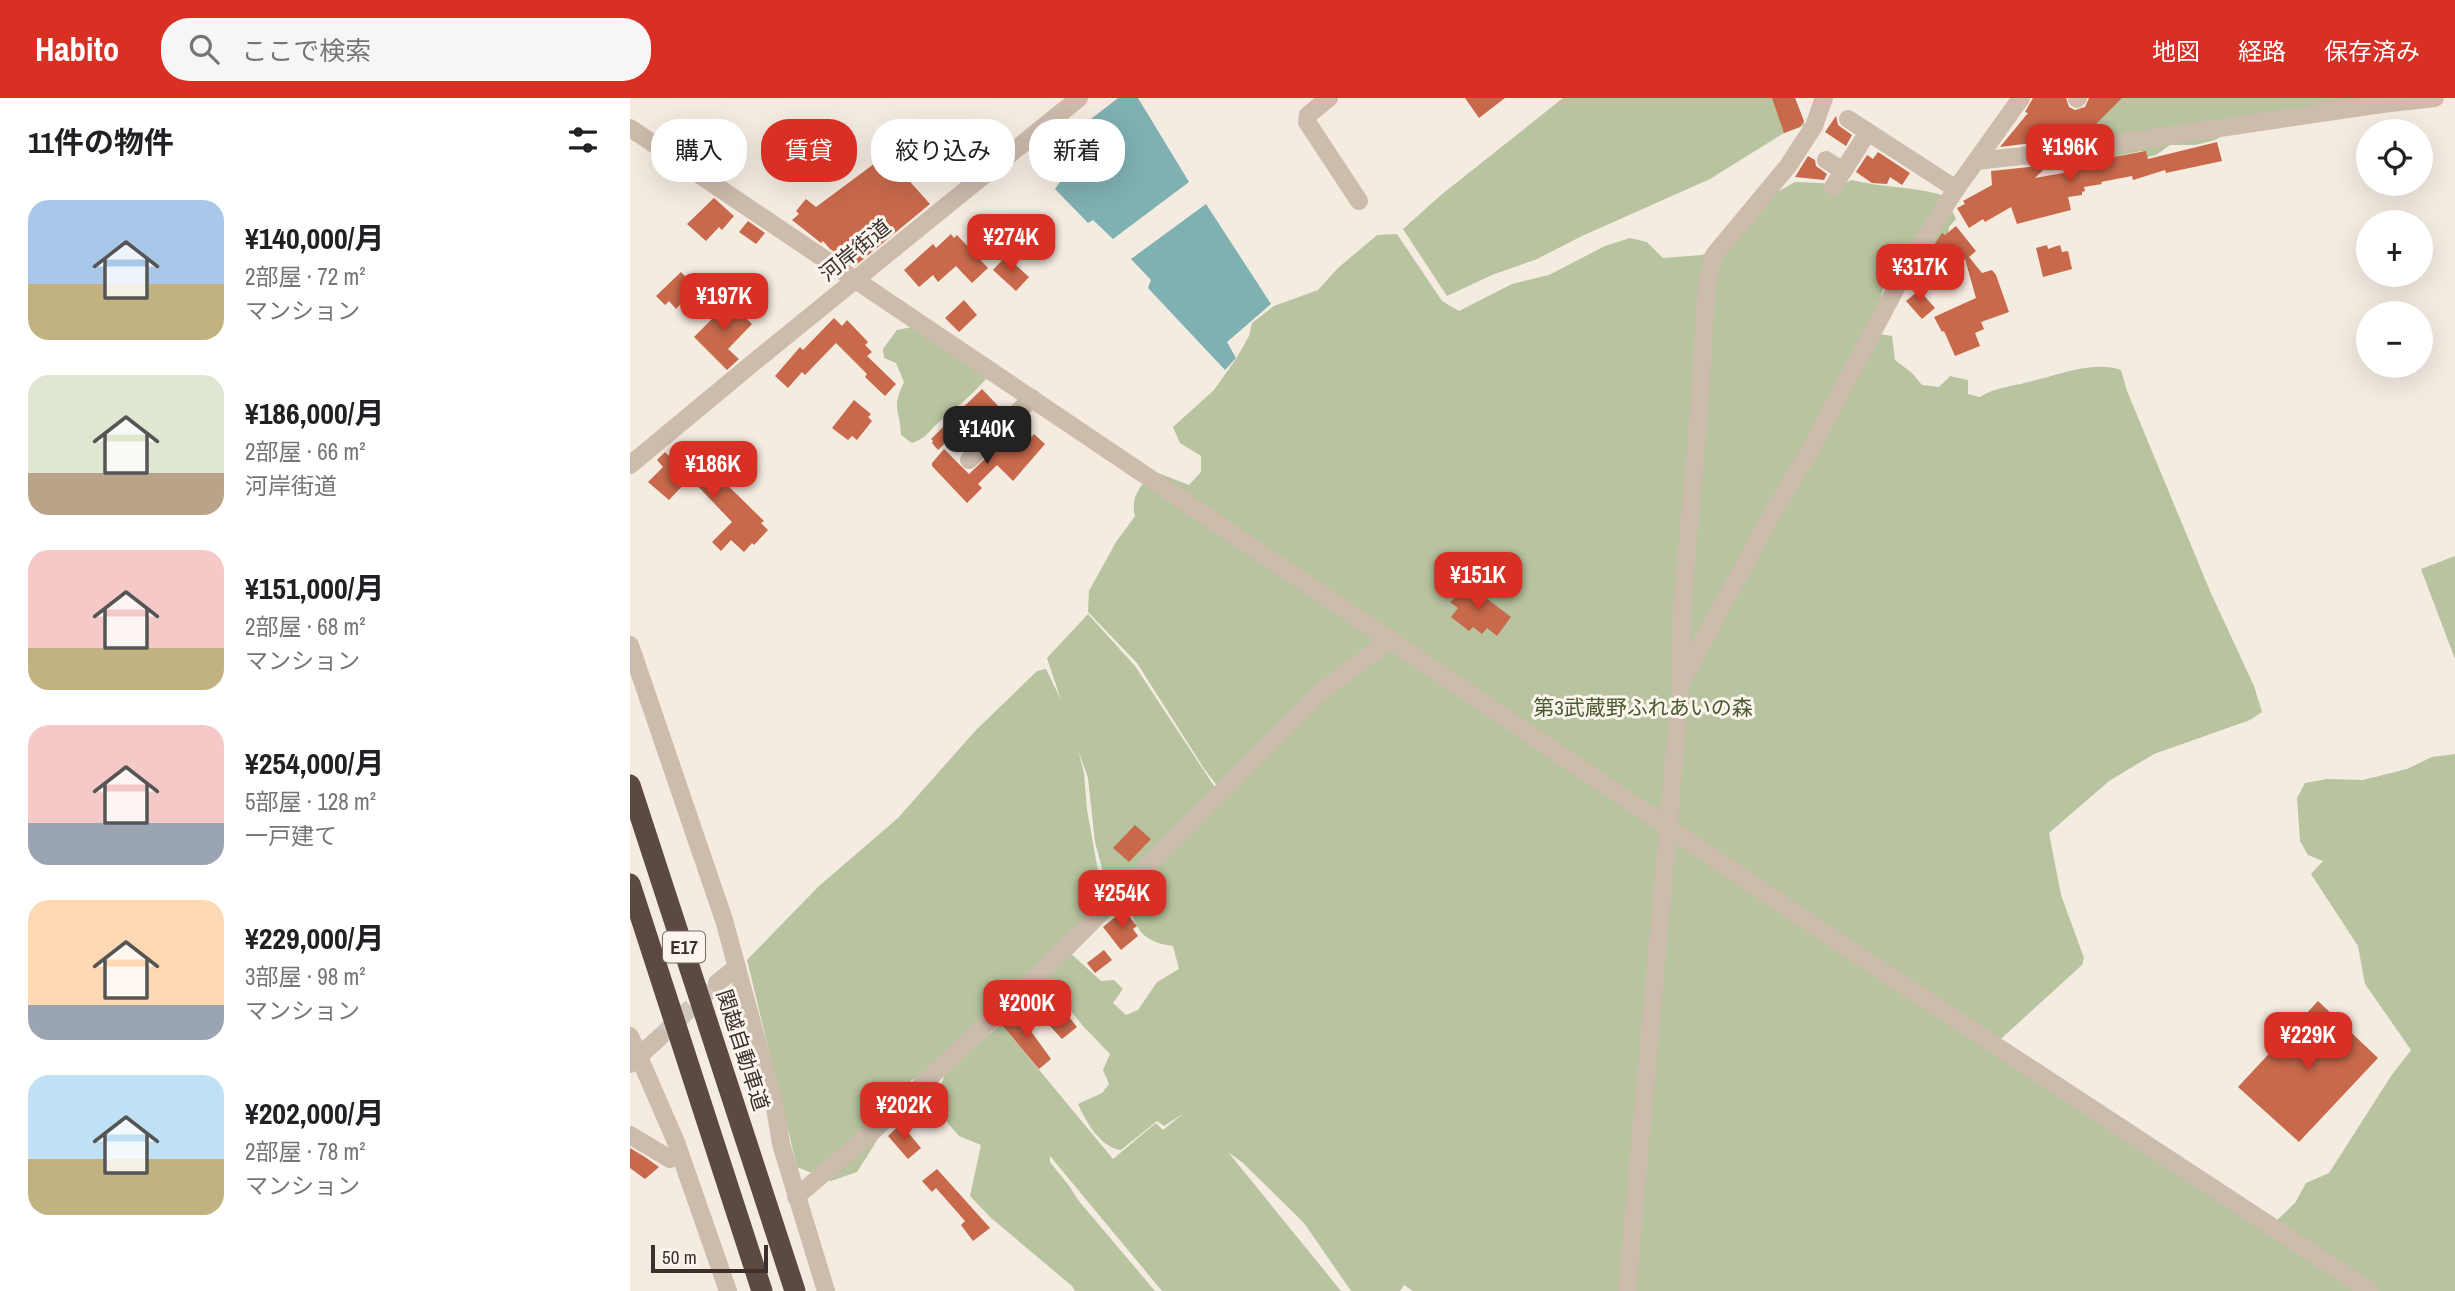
<!DOCTYPE html>
<html lang="ja">
<meta charset="utf-8">
<style>
:root{--surface:#fff;--page:#f6f6f6;--text:#202124;--muted:#757577;--accent:#d93025}
body{margin:0;font-family:"Archivo Narrow","Noto Sans JP",sans-serif;background:var(--page);color:var(--text);height:100vh;display:flex;flex-direction:column;font-size:26px;white-space:nowrap}
*{box-sizing:border-box;margin:0}
p{font-size:23px;color:var(--muted)}
.icon{flex:none;width:38px;height:38px;fill:none;stroke:currentColor;stroke-width:2;stroke-linecap:round;stroke-linejoin:round}
.map{position:relative;flex:1;overflow:hidden}
.panel{display:flex;flex-direction:column;background:var(--surface);width:630px}
.panel>*{flex:none}
.top-card{position:absolute;left:21px;top:21px;width:665px;height:63px;display:flex;gap:14px}
.buttons{position:absolute;left:1726px;top:21px;display:grid;gap:14px}
.buttons a{display:grid;place-items:center;width:77px;height:77px;border-radius:50%;background:var(--surface);box-shadow:0 7px 28px #0002;font-size:35px}
.scale{position:absolute;left:21px;bottom:18px;width:117px;box-sizing:border-box;padding-left:7px;border:4px solid #3b302b;border-top:0;font-size:19px;line-height:24px;white-space:nowrap;color:#3b302b;-webkit-text-stroke:5px #fbf5ee;paint-order:stroke}
.price{position:absolute;translate:-50% -60px;padding:0 16px;border-radius:14px;background:var(--accent);color:#fff;font-size:23px;line-height:46px;filter:drop-shadow(0 2px 4px #0008)}
.price::after{content:'';position:absolute;left:50%;top:42px;width:21px;height:16px;margin-left:-10px;background:inherit;clip-path:polygon(0 0,100% 0,50% 100%)}
.price.on{background:#222;color:#fff}
ul{padding:0;list-style:none}
li{display:flex;align-items:center;gap:21px;height:175px;padding:0 28px}
li span{display:grid;place-items:center;flex:none;width:196px;height:140px;border-radius:21px;color:#555}
li>.icon{margin-inline-start:auto}
span .icon{width:84px;height:84px;fill:#fffc;stroke-width:1}
li b{font-size:30px}
h2{display:flex;justify-content:space-between;align-items:center;height:84px;padding:0 28px;font-size:30px}
.tag{padding:0 24px;border-radius:28px;background:var(--surface);box-shadow:0 7px 28px #0002;font-size:24px;line-height:63px}
.tag.on{background:var(--accent);color:#fff}
header{display:flex;align-items:center;gap:42px;box-sizing:border-box;height:98px;padding:0 35px;background:var(--accent);color:#fff}
header strong{font-size:33px}
nav{display:flex;gap:38px;margin-inline-start:auto;font-size:24px}
.search{width:490px;height:63px;background:var(--page);display:flex;align-items:center;gap:18px;box-sizing:border-box;padding:0 24px;border-radius:28px;color:var(--muted);font-size:26px}
main{display:flex;flex:1;min-height:0}
.map>svg:first-child{display:block}
.green{fill:#b8c4a0;fill-rule:evenodd}
.water{fill:#7fb0b2}
.building{fill:#c8694b}
.lines{fill:none;stroke-linecap:round;stroke-linejoin:round}
.minor-tunnel{stroke:#cfc6bd;stroke-width:18;stroke-dasharray:18 9;stroke-linecap:butt}
.minor{stroke:#cdbbac;stroke-width:18}
.highway{stroke:#5c4a42;stroke-width:21}
.labels{text-anchor:middle;dominant-baseline:central;stroke-width:6;stroke-linejoin:round;paint-order:stroke}
.shield{fill:#fbf5ee;stroke:#756b66;stroke-width:2}
.shield-label{font-size:19px;font-weight:bold;fill:#3b302b}
.street-label{font-size:21px;fill:#3b302b;stroke:#fbf5ee}
.park-label{font-size:21px;fill:#4a5a2e;stroke:#fbf5ee}
</style>
<header>
<strong>Habito</strong>
<div class="search"><svg class="icon" aria-label="search" viewBox="0 0 24 24"><circle cx="10" cy="10" r="6"/><path d="M15 15l6 6"/></svg>ここで検索</div>
<nav><a>地図</a><a>経路</a><a>保存済み</a></nav>
</header>
<main>
<section class="panel">
<h2>11件の物件<svg class="icon" aria-label="filters" viewBox="0 0 24 24"><path d="M4 7h16M4 17h16"/><circle cx="9" cy="7" r="2"/><circle cx="15" cy="17" r="2"/></svg></h2>
<ul>
<li><span style="background:linear-gradient(#a9c7e8 60%,#c2b280 0)"><svg class="icon" aria-label="home" viewBox="0 0 24 24"><path d="M3 11l9-7 9 7M6 9v11h12V9"/></svg></span><div><b>¥140,000/月</b><p>2部屋 · 72 m²</p><p>マンション</p></div></li>
<li><span style="background:linear-gradient(#dfe7d0 70%,#b9a48a 0)"><svg class="icon" aria-label="home" viewBox="0 0 24 24"><path d="M3 11l9-7 9 7M6 9v11h12V9"/></svg></span><div><b>¥186,000/月</b><p>2部屋 · 66 m²</p><p>河岸街道</p></div></li>
<li><span style="background:linear-gradient(#f6c9c9 70%,#c2b280 0)"><svg class="icon" aria-label="home" viewBox="0 0 24 24"><path d="M3 11l9-7 9 7M6 9v11h12V9"/></svg></span><div><b>¥151,000/月</b><p>2部屋 · 68 m²</p><p>マンション</p></div></li>
<li><span style="background:linear-gradient(#f6c9c9 70%,#9aa5b1 0)"><svg class="icon" aria-label="home" viewBox="0 0 24 24"><path d="M3 11l9-7 9 7M6 9v11h12V9"/></svg></span><div><b>¥254,000/月</b><p>5部屋 · 128 m²</p><p>一戸建て</p></div></li>
<li><span style="background:linear-gradient(#ffd9b3 75%,#9aa5b1 0)"><svg class="icon" aria-label="home" viewBox="0 0 24 24"><path d="M3 11l9-7 9 7M6 9v11h12V9"/></svg></span><div><b>¥229,000/月</b><p>3部屋 · 98 m²</p><p>マンション</p></div></li>
<li><span style="background:linear-gradient(#bfe0f5 60%,#c2b280 0)"><svg class="icon" aria-label="home" viewBox="0 0 24 24"><path d="M3 11l9-7 9 7M6 9v11h12V9"/></svg></span><div><b>¥202,000/月</b><p>2部屋 · 78 m²</p><p>マンション</p></div></li>
</ul>
</section>
<div class="map">
<svg width="1825" height="1193" viewBox="0 0 1825 1193">
<rect width="100%" height="100%" fill="#f4ebe1"/>
<g class="green">
<polygon points="933,0 1165,0 1175,27 1154,35 1080,81 952,138 907,161 862,177 817,198 773,131 811,97"/>
<polygon points="1485,0 1778,0 1608,31 1582,43 1565,47 1540,47 1526,57 1517,59 1512,53 1466,62 1458,69 1432,70 1433,56 1448,43 1460,21"/>
<path d="M1222,82C1252,90 1285,88 1315,98L1326,121L1319,129L1318,137L1301,158L1272,170L1255,184L1246,218L1237,234L1262,238L1265,262L1282,275L1292,287L1309,289L1320,278L1338,282V296L1350,299C1365,289 1381,289 1398,284C1427,278 1462,262 1491,272L1497,293L1580,493L1624,588L1632,614L1620,622L1524,656L1479,683L1419,735L1431,797L1454,860L1452,867L1362,949L1726,1193H783L774,1187L770,1193H721L674,1125L612,1064L598,1054L711,1193H532L420,1058V1064L440,1089L448,1102L525,1193H445L442,1188L360,1119L340,1098L351,1047L329,1038L305,1010L314,978L308,976L281,982V995L274,1017L251,1036L227,1074L201,1083L167,1069L117,862L189,788L268,720L346,632L407,573L416,571L431,602L417,560L458,516L505,568L588,694L480,800L465,744L458,680L448,652L454,675L457,712L474,806L436,851L471,883L484,882L493,891L483,905L496,917L508,912L527,884L549,871L543,848C510,844 504,829 498,798L595,698L575,672L507,565L458,514L459,493L486,444L505,418C500,398 511,388 523,373L559,387L571,374V358L550,345L543,329L584,292L606,261L619,238L622,225L644,208L688,192L708,170L747,137L767,136L812,203L829,213L882,186L919,177L975,148L1000,140L1017,144L1033,160L1072,157L1113,135L1147,94L1165,84L1212,86ZM410,898H429L453,928L480,956L473,972L479,986L472,995L448,1006C456,1024 470,1049 491,1052L527,1023L534,1028L554,1015L533,1032L526,1025L483,1061L371,926L338,954L386,907Z"/>
<path d="M287,228L353,273L356,281C341,298 325,310 309,324C299,333 295,341 282,345L271,337C270,310 261,311 274,284L266,265L254,260L253,251L267,232Z"/>
<polygon points="1825,458 1825,561 1791,471"/>
<polygon points="1825,656 1825,1193 1746,1193 1645,1124 1665,1105 1676,1085 1699,1075 1761,978 1781,952 1735,886 1728,848 1681,776 1693,763 1678,757 1670,743 1667,700 1675,685 1697,681 1733,682 1777,671 1802,659"/>
</g>
<g class="water">
<polygon points="488,0 508,0 559,84 483,141 463,122 458,125 425,91 430,84 408,62"/>
<polygon points="576,106 641,206 597,244 606,260 595,272 518,190 521,182 501,161"/>
</g>
<g class="building">
<polygon points="835,0 875,0 849,20"/>
<polygon points="1142,0 1165,0 1174,23 1170,29 1154,35"/>
<polygon points="1403,0 1436,0 1439,9 1445,12 1455,9 1459,0 1492,0 1453,39 1448,40 1448,36 1443,40 1370,49 1398,15 1395,14"/>
<polygon points="1206,18 1208,27 1222,37 1216,48 1195,34"/>
<polygon points="1587,44 1592,63 1536,75 1535,72 1503,82 1502,78 1471,84 1472,86 1454,89 1455,93 1452,94 1452,97 1438,99 1441,112 1387,126 1381,109 1355,124 1353,121 1339,130 1327,110 1335,106 1333,103 1362,87 1361,73 1418,67 1405,80 1455,71 1454,65 1467,62 1516,53 1518,61"/>
<polygon points="1248,54 1280,75 1272,87 1260,79 1257,86 1242,85 1226,74 1237,57 1243,61"/>
<polygon points="256,57 300,106 225,168 217,158 214,160 200,151 193,143 191,145 162,122 169,116 166,113 176,101 186,109"/>
<polygon points="1178,58 1185,62 1186,68 1197,76 1194,82 1165,79"/>
<polygon points="84,100 104,118 92,132 89,129 76,143 57,126"/>
<polygon points="118,123 135,135 126,146 109,134"/>
<polygon points="1326,128 1346,153 1339,159 1352,175 1362,172 1366,177 1379,214 1351,224 1354,231 1345,235 1350,248 1325,258 1314,233 1312,234 1304,219 1346,200 1335,161 1311,180 1295,160 1307,149 1304,147 1312,135 1315,137"/>
<polygon points="321,136 324,140 327,137 358,170 342,185 326,168 308,184 303,177 289,189 274,172 303,146 306,150"/>
<polygon points="1417,147 1418,151 1430,147 1432,154 1438,153 1442,171 1413,179 1406,150"/>
<polygon points="376,158 399,179 386,193 363,172"/>
<polygon points="51,174 66,190 46,211 39,203 35,207 26,198"/>
<polygon points="1289,192 1305,210 1292,221 1276,203"/>
<polygon points="334,202 347,217 329,234 315,220"/>
<polygon points="100,203 103,206 106,203 117,214 114,218 122,226 98,251 109,261 97,272 64,239"/>
<polygon points="204,220 212,228 217,222 238,244 235,247 242,254 237,258 266,286 255,298 235,279 237,276 206,245 175,277 172,274 158,290 145,278 170,249 173,252"/>
<polygon points="352,291 373,313 363,323 352,312 339,327 336,325 308,352 302,345 303,343 301,341"/>
<polygon points="224,302 241,316 238,319 242,323 227,342 222,338 218,342 202,330"/>
<polygon points="404,336 415,346 383,383 367,367 348,386 352,390 337,405 302,368 302,365 314,351 339,376 380,337 392,349"/>
<polygon points="35,354 43,362 46,359 52,364 53,363 64,374 71,368 82,377 85,375 134,423 131,425 138,432 124,447 122,445 114,454 101,442 91,453 82,444 102,424 60,380 39,402 18,384 33,369 27,362"/>
<polygon points="839,487 881,519 867,538 857,530 852,536 843,529 839,533 821,519 828,510 820,504"/>
<polygon points="505,727 521,741 499,764 483,750"/>
<polygon points="494,812 507,828 503,831 508,838 491,852 473,829"/>
<polygon points="474,852 482,862 465,875 457,865"/>
<polygon points="424,900 447,929 432,941 407,914"/>
<polygon points="1688,903 1748,960 1669,1044 1608,989"/>
<polygon points="387,914 421,961 409,971 372,927"/>
<polygon points="271,1026 291,1050 278,1061 258,1038"/>
<polygon points="0,1050 15,1059 29,1069 15,1081 0,1070"/>
<polygon points="307,1071 360,1130 343,1143 331,1127 335,1123 306,1090 302,1094 292,1083"/>
</g>
<g class="lines">
<polyline class="minor-tunnel" points="29,940 87,885"/>
<g class="minor">
<polyline points="699,0 678,17 677,24 729,103"/>
<polyline points="1447,1 1448,0"/>
<polyline points="1218,21 1326,91"/>
<polyline points="0,30 1217,850 1740,1193"/>
<polyline points="1196,62 1213,73"/>
<polyline points="1346,63 1429,54 1752,6 1805,0"/>
<polyline points="1203,89 1238,34"/>
<polyline points="339,362 402,300"/>
<polyline points="0,367 129,260 449,0"/>
<polyline points="0,547 94,822 145,1009 151,1046 196,1193"/>
<polyline points="1053,580 1145,410 1175,361 1282,160 1326,91 1391,0"/>
<polyline points="87,885 107,869"/>
<polyline points="0,938 46,1044 98,1193"/>
<polyline points="0,966 29,940"/>
<polyline points="0,1037 40,1061"/>
<polyline points="166,1099 242,1034 419,867 693,592 761,541"/>
<polyline points="997,1193 1051,584 1052,510 1069,313 1077,186 1084,157 1158,68 1184,28 1194,0"/>
</g>
<g class="highway">
<polyline points="0,687 165,1193"/>
<polyline points="0,786 132,1193"/>
</g>
</g>
<g class="labels">
<rect class="shield" x="33" y="833.5" width="42" height="31" rx="5"/>
<g class="shield-label">
<text x="54" y="849">E17</text>
</g>
<g class="street-label">
<text transform="translate(225 152) rotate(-39)">河岸街道</text>
<text transform="translate(113 952) rotate(72)">関越自動車道</text>
</g>
<g class="park-label">
<text x="1013" y="609">第3武蔵野ふれあいの森</text>
</g>
</g>
</svg>
<div class="buttons">
<a><svg class="icon" aria-label="locate" viewBox="0 0 24 24"><circle cx="12" cy="12" r="6"/><path d="M12 2v4M12 18v4M2 12h4M18 12h4"/></svg></a>
<a>+</a>
<a>−</a>
</div>
<div class="scale">50 m</div>
<b class="price" style="left:1440px;top:86px">¥196K</b>
<b class="price" style="left:381px;top:176px">¥274K</b>
<b class="price" style="left:1290px;top:206px">¥317K</b>
<b class="price" style="left:94px;top:235px">¥197K</b>
<b class="price on" style="left:357px;top:368px">¥140K</b>
<b class="price" style="left:83px;top:403px">¥186K</b>
<b class="price" style="left:848px;top:514px">¥151K</b>
<b class="price" style="left:492px;top:832px">¥254K</b>
<b class="price" style="left:397px;top:942px">¥200K</b>
<b class="price" style="left:1678px;top:974px">¥229K</b>
<b class="price" style="left:274px;top:1044px">¥202K</b>
<div class="top-card">
<a class="tag">購入</a>
<a class="tag on">賃貸</a>
<a class="tag">絞り込み</a>
<a class="tag">新着</a>
</div>
</div>
</main>
